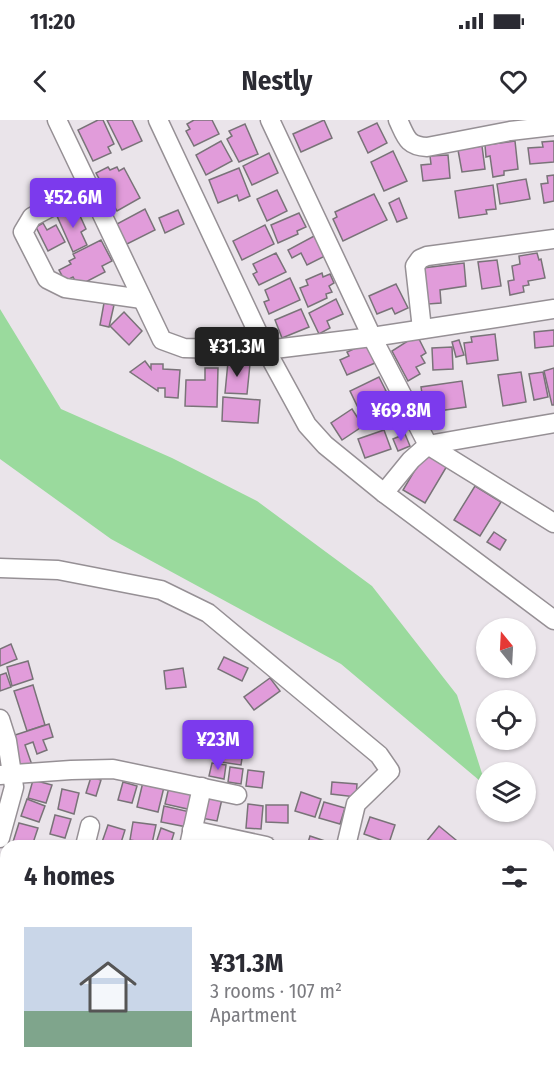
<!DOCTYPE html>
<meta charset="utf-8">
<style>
:root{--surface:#fff;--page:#f2f2f3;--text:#2b2b33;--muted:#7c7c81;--accent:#7c3aed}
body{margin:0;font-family:"Fira Sans Condensed",sans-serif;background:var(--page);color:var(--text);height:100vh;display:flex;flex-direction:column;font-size:22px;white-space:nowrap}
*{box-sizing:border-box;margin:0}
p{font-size:20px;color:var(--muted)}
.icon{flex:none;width:33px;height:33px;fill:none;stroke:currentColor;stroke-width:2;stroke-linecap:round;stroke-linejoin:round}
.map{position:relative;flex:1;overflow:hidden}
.side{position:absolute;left:0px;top:720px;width:555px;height:234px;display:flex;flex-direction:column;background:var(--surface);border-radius:18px 18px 0 0;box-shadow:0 2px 4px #0004}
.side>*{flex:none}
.needle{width:39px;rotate:342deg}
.controls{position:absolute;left:476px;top:498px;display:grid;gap:12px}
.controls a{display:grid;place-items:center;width:60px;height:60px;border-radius:50%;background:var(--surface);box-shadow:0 2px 4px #0004;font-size:30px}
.price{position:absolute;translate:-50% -51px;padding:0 14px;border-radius:6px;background:var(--accent);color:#fff;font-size:20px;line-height:39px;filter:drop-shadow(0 2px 3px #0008)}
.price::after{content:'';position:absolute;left:50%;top:36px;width:18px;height:14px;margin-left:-9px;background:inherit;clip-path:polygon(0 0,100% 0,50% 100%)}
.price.selected{background:#222;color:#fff}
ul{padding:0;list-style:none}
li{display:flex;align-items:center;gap:18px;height:150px;padding:0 24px}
li span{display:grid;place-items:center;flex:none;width:168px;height:120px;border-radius:0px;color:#555}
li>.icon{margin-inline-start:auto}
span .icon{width:72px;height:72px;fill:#fffc;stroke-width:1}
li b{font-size:26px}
h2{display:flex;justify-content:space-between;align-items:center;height:72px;padding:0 24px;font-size:26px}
.status{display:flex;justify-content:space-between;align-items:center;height:42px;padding:0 30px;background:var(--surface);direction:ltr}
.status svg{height:16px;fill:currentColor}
header{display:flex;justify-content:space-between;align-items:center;height:78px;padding:0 24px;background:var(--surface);font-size:27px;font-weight:700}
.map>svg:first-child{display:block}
.green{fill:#9ada9d}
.building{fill:#e19cda;stroke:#797378;stroke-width:1.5}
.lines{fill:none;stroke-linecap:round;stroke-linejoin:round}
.minor-casing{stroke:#969095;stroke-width:21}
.minor{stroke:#fff;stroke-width:18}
</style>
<div class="status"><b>11:20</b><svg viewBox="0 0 49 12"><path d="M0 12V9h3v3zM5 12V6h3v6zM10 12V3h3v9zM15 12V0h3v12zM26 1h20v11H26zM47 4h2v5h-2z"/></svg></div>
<header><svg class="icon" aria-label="back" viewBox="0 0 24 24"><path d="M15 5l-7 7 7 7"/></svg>Nestly<svg class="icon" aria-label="heart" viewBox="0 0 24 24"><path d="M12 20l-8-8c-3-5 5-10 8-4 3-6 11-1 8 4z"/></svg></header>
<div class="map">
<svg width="554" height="954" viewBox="0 0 554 954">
<rect width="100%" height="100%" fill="#eae4ea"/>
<polygon class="green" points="0,189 61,289 172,338 257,381 372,466 457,575 486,666 341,544 111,419 0,339"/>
<g class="building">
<polygon points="98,0 103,0 114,24 108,27 111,33 93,41 78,10"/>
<polygon points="107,0 132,0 142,21 122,30"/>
<polygon points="194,0 212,0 219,14 194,26 186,11 190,9 187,4"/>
<polygon points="324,0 332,18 301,32 293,14"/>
<polygon points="377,3 387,23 368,33 358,12"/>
<polygon points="245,4 258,34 239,42 227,19 232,16 229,11"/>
<polygon points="221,21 232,41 206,55 196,35"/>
<polygon points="515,21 518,49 504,51 504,55 493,57 490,36 486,37 485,25"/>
<polygon points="554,21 554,42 530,44 528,28 543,27 542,22"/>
<polygon points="482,26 485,49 462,52 458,30"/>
<polygon points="393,31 407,61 384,71 371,42"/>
<polygon points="269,33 278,53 252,65 243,46"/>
<polygon points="448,35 450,58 423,61 421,45 431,44 430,36"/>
<polygon points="108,47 110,50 117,47 119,51 124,48 140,78 117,91 96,53"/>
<polygon points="239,48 250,76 239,81 237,75 218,83 209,60"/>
<polygon points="554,55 554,81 544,83 541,64 548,63 547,56"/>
<polygon points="526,59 530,79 500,84 497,64"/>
<polygon points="493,65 496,89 486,90 487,94 459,98 455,71"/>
<polygon points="277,70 287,91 267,101 257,79"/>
<polygon points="374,74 387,100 343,121 333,99 337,97 335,92"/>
<polygon points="399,78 407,98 397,102 389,83"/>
<polygon points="76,87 86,109 81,112 87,125 73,132 57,96"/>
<polygon points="145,89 155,110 125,125 115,105"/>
<polygon points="178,90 184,104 165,113 159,98"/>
<polygon points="299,93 306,107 297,111 298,114 278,123 271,105"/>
<polygon points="43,103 47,110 56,105 65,122 48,131 36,107"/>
<polygon points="265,105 274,124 242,140 233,121"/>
<polygon points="316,115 327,135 307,145 301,133 292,138 288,130"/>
<polygon points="101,120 112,141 102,146 105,152 78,166 73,157 65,161 59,150 71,144 69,141 75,138 73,134"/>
<polygon points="276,133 286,152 259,165 253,154 257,152 253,144"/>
<polygon points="537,133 539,140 541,139 545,158 528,161 529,165 523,166 524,172 510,175 508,161 514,160 512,146 520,144 519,136"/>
<polygon points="497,140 501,166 482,169 478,142"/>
<polygon points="464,143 466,166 440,170 441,183 428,184 423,148"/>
<polygon points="322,153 323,157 330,154 334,163 329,166 332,172 326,174 327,178 308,187 300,168 308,165 306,160"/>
<polygon points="290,158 300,180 269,194 264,182 269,180 265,170"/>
<polygon points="396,164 408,188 395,194 392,188 377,194 369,176"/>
<polygon points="336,179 343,194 327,201 330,208 319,214 309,193"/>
<polygon points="104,183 114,185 109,207 100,205"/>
<polygon points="301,189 309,207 282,218 275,200"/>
<polygon points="124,192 142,211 129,225 110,206"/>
<polygon points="554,210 554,226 535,228 534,212"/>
<polygon points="495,214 498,240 467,244 464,223 472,222 471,217"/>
<polygon points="417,215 426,233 421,236 425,243 416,247 420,254 408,261 392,231"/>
<polygon points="459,220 464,235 456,237 452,222"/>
<polygon points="367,223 375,243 347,255 340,240 349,236 347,232"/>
<polygon points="452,227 453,249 433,250 432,228"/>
<polygon points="145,241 151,249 151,244 163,244 163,249 180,250 178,278 165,277 165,268 158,268 158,271 130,252"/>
<polygon points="228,242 250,244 247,274 225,273"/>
<polygon points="205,248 218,248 217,287 185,286 186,260 205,260"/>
<polygon points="554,248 554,285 552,285 544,251"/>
<polygon points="521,252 526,282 503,286 498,255"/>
<polygon points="543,252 548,277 534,280 529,254"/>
<polygon points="379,257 386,271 370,278 377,294 364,300 350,271"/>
<polygon points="462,261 466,287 425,293 421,267"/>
<polygon points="223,277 260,280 258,303 222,301"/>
<polygon points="352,289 363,306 342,320 331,303"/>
<polygon points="384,310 391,329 365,338 358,319"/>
<polygon points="405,314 410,326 398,331 393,319"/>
<polygon points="425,333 447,346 425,383 403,370"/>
<polygon points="475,366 501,382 480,416 454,400"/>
<polygon points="494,412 506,420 500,430 487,422"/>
<polygon points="11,524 17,539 0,546 0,529"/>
<polygon points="224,537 248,548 242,561 218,549"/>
<polygon points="28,541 33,559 12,566 7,547"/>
<polygon points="183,548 186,567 166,569 164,551"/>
<polygon points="6,553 11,567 0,571 0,555"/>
<polygon points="270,558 280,571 254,590 244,577"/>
<polygon points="33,565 45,605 27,611 14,571"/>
<polygon points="49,604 53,617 43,620 47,630 37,634 33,622 25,625 32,645 20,649 9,617"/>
<polygon points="217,621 244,624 241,645 214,641"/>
<polygon points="212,643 226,645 224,659 209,656"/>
<polygon points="230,647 243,649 241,664 228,662"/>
<polygon points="248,650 264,652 262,668 246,666"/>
<polygon points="91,657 101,660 96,676 86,673"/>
<polygon points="33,660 52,665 46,683 28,678"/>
<polygon points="123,662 137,666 132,683 118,680"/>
<polygon points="143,662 164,667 158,692 137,687"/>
<polygon points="332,662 357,664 356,677 331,674"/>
<polygon points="169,667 196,673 192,690 165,684"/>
<polygon points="62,669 79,673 74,694 58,689"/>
<polygon points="301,672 321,679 315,697 295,691"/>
<polygon points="206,676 222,679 217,701 201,698"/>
<polygon points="27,679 45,686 39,702 21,696"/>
<polygon points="324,682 345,688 340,704 319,698"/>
<polygon points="248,684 263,686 261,709 246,708"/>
<polygon points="266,685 288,685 288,703 266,702"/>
<polygon points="164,686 190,692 187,707 161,702"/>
<polygon points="55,695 71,699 65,718 50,714"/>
<polygon points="370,697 395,705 389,723 364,714"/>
<polygon points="133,702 156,705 152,724 130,720"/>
<polygon points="19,703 38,708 32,726 13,722"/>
<polygon points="108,705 125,710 120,726 101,725"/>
<polygon points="439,706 456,720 451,726 429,726 425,723"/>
<polygon points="161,708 174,713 170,726 155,726"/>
<polygon points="310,716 334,724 333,726 307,726"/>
<polygon points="2,746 6,747 6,768 0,766"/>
<polygon points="0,770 6,771 6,793 0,792"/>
<polygon points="0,795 6,797 6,816 3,821 0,820"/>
<polygon points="152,948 177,948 175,954 151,954"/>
<polygon points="229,948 248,948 247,954 228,954"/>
<polygon points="250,948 273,948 273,954 250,953"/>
<polygon points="280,948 295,948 295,954 279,954"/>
</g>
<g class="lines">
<defs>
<g id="minor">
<polyline points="57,0 162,220 184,228 266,230 372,217 554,189"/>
<polyline points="158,0 266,230 307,305 325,325 384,373 554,500"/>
<polyline points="270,0 372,217 428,325 554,403"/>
<path d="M398,0C406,17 407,26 427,27L510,11L554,6"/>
<polyline points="89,67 32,97 23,112 47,159 65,168 142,179"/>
<polyline points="422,209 415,146 420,139 427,136 554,119"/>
<polyline points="384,373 411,340 428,325 554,303"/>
<polyline points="0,448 58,450 161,470 208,493 379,635 390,651 356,684 346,726"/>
<polyline points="0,599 7,621 14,667 0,718"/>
<polyline points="0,655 71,650 113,649 237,675"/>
<polyline points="192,710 266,726"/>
<polyline points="85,726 90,706"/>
<polyline points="189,726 202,667"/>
<polyline points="0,840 6,841"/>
<polyline points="382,948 392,954"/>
<polyline points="41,949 41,948"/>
<polyline points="210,954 211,948"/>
</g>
</defs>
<use href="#minor" class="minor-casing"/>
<use href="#minor" class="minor"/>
</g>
</svg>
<div class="controls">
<a><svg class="needle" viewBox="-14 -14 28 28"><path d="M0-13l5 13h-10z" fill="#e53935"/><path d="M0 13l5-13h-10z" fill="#7c7c81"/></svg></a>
<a><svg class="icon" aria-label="locate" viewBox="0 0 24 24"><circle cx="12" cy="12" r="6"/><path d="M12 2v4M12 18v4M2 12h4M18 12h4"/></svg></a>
<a><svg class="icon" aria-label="layers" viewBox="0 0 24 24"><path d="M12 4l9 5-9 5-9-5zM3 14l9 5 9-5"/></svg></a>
</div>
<b class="price" style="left:73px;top:109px">¥52.6M</b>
<b class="price selected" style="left:237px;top:258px">¥31.3M</b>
<b class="price" style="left:401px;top:322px">¥69.8M</b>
<b class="price" style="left:218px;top:651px">¥23M</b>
<section class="side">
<h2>4 homes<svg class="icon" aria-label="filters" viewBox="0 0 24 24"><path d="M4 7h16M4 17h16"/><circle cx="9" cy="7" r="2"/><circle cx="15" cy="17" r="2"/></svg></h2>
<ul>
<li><span style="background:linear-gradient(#c9d6e8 70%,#7fa58c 0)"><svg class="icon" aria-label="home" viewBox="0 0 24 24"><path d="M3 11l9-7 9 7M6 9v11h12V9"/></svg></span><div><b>¥31.3M</b><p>3 rooms · 107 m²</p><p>Apartment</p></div></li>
</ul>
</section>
</div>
